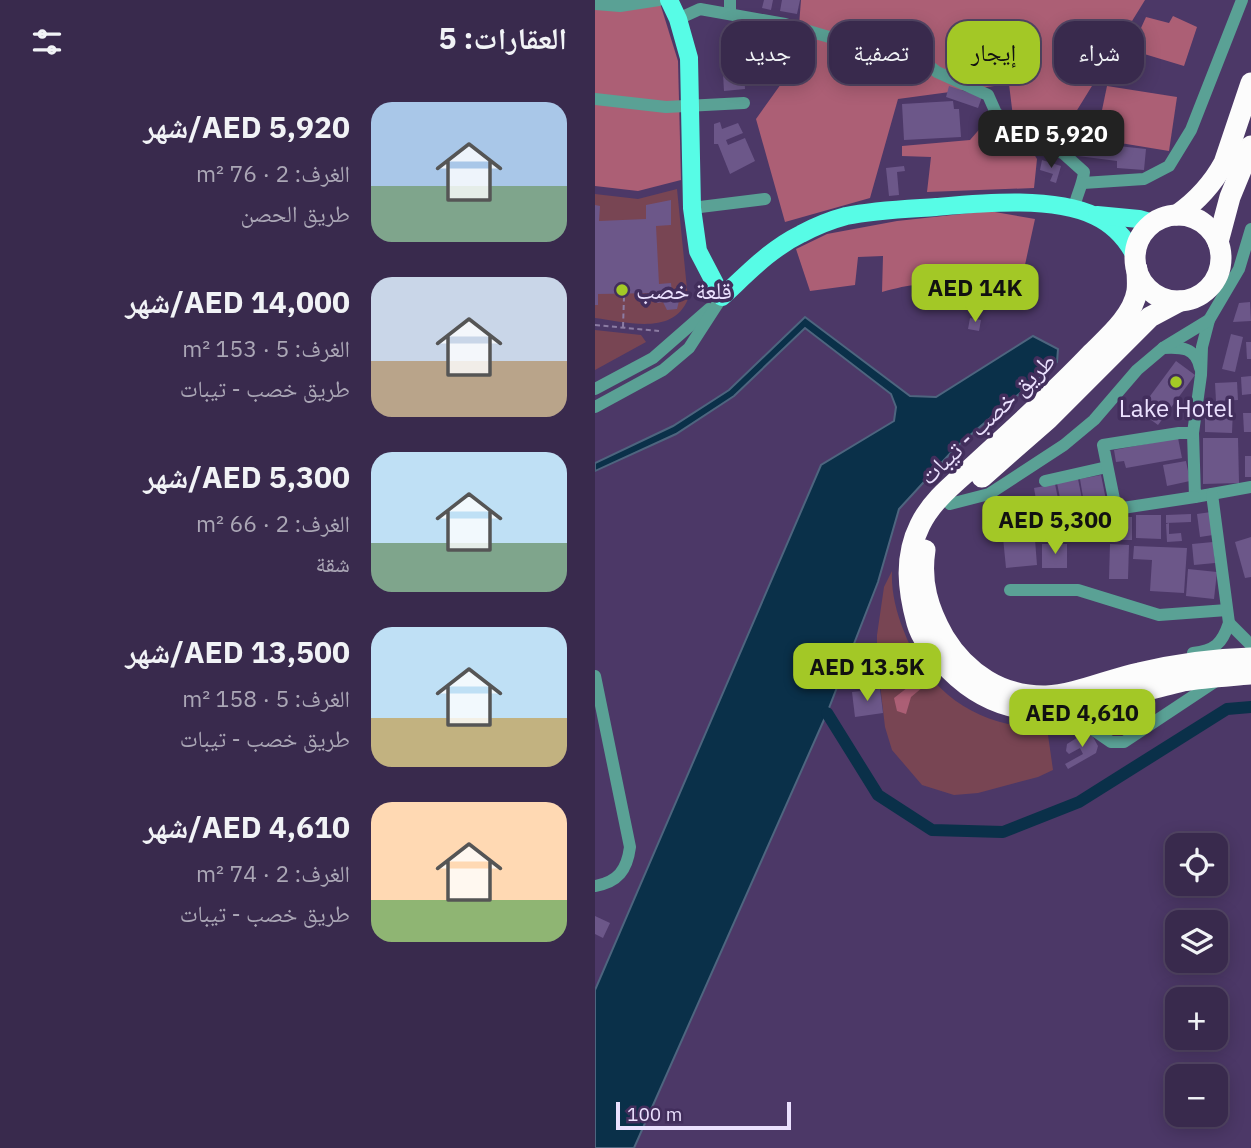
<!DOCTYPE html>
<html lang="ar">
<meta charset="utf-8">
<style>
:root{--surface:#392a4d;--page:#443657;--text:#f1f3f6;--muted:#aba7b6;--line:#534665;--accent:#a3c826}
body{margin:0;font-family:"IBM Plex Sans","Noto Naskh Arabic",sans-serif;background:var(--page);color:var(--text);direction:rtl;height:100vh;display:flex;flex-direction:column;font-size:26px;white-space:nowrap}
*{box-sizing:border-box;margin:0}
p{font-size:23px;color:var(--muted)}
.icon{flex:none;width:38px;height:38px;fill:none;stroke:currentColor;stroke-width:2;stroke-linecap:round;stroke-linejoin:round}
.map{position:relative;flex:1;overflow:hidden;direction:ltr}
.panel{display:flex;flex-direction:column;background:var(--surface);width:595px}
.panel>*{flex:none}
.guide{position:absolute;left:21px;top:21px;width:528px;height:63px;direction:rtl;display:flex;gap:14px}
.buttons{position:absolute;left:570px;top:833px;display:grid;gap:14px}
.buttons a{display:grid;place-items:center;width:63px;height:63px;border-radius:14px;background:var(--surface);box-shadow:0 4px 18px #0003,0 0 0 2px var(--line);font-size:35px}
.scale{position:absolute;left:21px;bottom:18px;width:175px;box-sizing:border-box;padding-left:7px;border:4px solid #ebe1fe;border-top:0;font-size:19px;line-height:24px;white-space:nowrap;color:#ebe1fe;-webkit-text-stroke:5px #422e5c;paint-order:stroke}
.price{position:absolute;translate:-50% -60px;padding:0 16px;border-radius:14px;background:var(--accent);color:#111;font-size:23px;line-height:46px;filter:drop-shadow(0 2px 4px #0008)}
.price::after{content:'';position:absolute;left:50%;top:42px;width:21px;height:16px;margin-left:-10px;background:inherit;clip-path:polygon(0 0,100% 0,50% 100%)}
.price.selected{background:#222;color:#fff}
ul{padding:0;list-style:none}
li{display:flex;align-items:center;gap:21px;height:175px;padding:0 28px}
li span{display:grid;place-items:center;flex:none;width:196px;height:140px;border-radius:21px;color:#555}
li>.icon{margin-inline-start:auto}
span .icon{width:84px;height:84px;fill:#fffc;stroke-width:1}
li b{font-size:30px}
h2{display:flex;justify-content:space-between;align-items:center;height:84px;padding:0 28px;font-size:30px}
.pill{padding:0 24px;border-radius:21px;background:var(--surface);box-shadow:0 4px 18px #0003,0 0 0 2px var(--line);font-size:24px;line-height:63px}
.pill.selected{background:var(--accent);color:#111}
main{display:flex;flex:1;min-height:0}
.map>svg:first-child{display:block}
.green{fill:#784553}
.forest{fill:#ac5f75}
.water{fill:#0a3049;stroke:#4e657f;stroke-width:2}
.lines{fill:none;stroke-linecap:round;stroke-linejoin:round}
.canal{stroke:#0a3049;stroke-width:12}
.building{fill:#6c5789}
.path{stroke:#8c7ca3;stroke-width:2;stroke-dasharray:5 3.5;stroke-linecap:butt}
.minor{stroke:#5aa195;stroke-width:12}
.major{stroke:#57fce6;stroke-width:18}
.highway{stroke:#fcfcfc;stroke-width:21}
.poi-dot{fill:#a3c826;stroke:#422e5c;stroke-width:2.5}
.labels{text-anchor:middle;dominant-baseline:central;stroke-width:7;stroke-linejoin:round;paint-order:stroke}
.poi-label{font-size:24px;fill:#ebe1fe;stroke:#422e5c;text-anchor:start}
.street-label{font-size:24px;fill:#ebe1fe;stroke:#422e5c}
</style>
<main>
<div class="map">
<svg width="656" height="1148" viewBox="0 0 656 1148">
<rect width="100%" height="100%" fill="#4c3867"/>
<g class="green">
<path d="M82,189L93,299C78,336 32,322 0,318V194L43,199Z"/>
<polygon points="0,330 46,335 51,342 0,370"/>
<path d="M297,571C296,590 301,611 308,629C331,692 384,729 452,728L458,770L443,777L383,793L359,795L327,785L297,750L290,727L282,659V635L289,587Z"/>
</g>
<g class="forest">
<polygon points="0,0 64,0 83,61 86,180 43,191 0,186"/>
<polygon points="206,0 550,0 463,141 419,125 414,84 303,99 275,198 190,222 161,119 201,63"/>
<polygon points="578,16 602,27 589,66 536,50 551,17 574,23"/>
<polygon points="512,86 582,97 574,151 501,139"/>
<polygon points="395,117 412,120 428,136 442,159 439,188 332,192 336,157 307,156 307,146 375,140"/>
<path d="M394,211L440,219L421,306L361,307C338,277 319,284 287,292L288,256L263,257L260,285L215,291L201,249L232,234L302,221Z"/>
<polygon points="319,655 332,678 324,682 317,677 320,667 298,667 299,675 295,681 287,680 286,660"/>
<polygon points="317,684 328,687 316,697 311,714 302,711 299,698"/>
</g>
<polygon class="water" points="210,317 315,396 341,397 438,336 463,349 462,362 361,447 304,509 283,582 232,713 39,1148 0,1148 0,990 226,465 299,421 301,407 296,394 210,328 139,396 81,434 0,471 0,463 78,426 134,390"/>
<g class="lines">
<polyline class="canal" points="232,713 283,795 337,830 408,832 484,802 632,709 656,707"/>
</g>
<g class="building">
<polygon points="169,0 178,0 176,10 167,8"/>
<polygon points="187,0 205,0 202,14 185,11"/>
<polygon points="186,66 187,83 165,84 164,68"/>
<polygon points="149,73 150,89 129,91 128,74"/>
<polygon points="354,86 387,97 383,108 351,97"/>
<polygon points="358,101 359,109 364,109 366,137 309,140 307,104"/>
<polygon points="125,122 127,129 143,123 148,133 131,140 133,145 150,138 160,161 135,174 123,144 119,144 119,124"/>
<polygon points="487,142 523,149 523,146 551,149 549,170 522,168 522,161 483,156"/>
<polygon points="447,160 466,166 461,183 455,181 458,174 445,170"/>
<polygon points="309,166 310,171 302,172 304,195 294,196 291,168"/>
<polygon points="76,200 76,225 61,226 64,284 76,283 77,295 84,301 82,309 72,310 68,302 62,303 61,293 3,294 3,305 0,305 0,205 5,206 4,221 51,219 51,205"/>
<polygon points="655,302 656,321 638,322 644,303"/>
<polygon points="375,318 386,320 384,331 373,329"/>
<polygon points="636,334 648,337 640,372 627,369"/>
<polygon points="651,342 656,342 656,359 652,359"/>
<polygon points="581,361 600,375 563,425 544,411"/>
<polygon points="656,376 656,394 647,395 646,377"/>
<polygon points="642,382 643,400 621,401 620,383"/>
<polygon points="610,408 638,408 637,433 610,432"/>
<polygon points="648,413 656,413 656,432 649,432"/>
<polygon points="583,438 587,458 531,468 529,461 521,462 519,450"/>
<polygon points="608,438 643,438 644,483 608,484"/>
<rect x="650" y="456" width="6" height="21"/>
<polygon points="591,461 595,481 572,486 568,465"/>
<polygon points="506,475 512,505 490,509 485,479"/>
<polygon points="483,479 489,509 468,513 462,483"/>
<polygon points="460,484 466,513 444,517 439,488"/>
<polygon points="616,512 618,535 605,537 602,514"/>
<polygon points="438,514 442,565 411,568 406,517"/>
<polygon points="596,514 596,522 571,523 571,515"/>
<polygon points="541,515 566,515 566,539 541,538"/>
<polygon points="483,516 508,517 508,540 483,540"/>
<polygon points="512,516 537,517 537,540 512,540"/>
<polygon points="574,523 574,534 586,533 587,541 572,542 571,524"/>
<polygon points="656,537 656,577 650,578 640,542"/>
<polygon points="618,542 620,563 599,565 597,544"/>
<rect x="447" y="544" width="25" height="24"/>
<polygon points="515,544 534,545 533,579 514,579"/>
<polygon points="539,546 592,548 589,593 555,591 557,560 538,559"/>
<polygon points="593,569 622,572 619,599 591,596"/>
<polygon points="285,689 288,713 260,717 257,692"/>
<polygon points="488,734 497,735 503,746 501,753 473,769 470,764 488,754 485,748 474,754 471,751 472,744"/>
<polygon points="0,916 15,923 8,938 0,934"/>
</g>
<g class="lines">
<g class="path">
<polyline points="0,325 64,331"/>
<polyline points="28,327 29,297"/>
</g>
<g class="minor">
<polyline points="135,0 135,14"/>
<polyline points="0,4 25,6 64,0"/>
<path d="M83,19L105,9L190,24L234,37L271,39L311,48L342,72L393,95L401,113L426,131L469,154L489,172C488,185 481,195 479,209"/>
<polyline points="0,99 71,107 149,103"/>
<polyline points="488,183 549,179 574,166 596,130 647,0"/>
<polyline points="97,208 170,199"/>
<polyline points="656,229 644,269 614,320 607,347 606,375 598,433 600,497 656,487"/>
<path d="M568,348C586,347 601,347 605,368"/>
<polyline points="0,389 58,358 114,309"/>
<polyline points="0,407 68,370 94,348 127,297"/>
<polyline points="450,481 512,467"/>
<polyline points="355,504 394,494 469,445 499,420 542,370 568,348 614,320"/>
<polyline points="521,509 508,445 584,433 598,433"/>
<polyline points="449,520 600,497"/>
<polyline points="415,590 483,590 564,615 632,610"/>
<polyline points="634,623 656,645"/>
<path d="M598,653C620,650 627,644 634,623L617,494"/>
<path d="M0,676L35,847C32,870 23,882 0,886"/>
<polyline points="458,715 490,724 516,742 529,742 624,679"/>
</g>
<g class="major">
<path d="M74,0L83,19L94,58L97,208L103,251L127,297C152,274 175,249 206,234C219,227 236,220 251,216C280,210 311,209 341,207C387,203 458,196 500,216C519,225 531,238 540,256"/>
<polyline points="502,215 544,219 558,223"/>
</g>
<g class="highway">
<path d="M582,215C602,201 617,185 629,163L656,83"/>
<circle cx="583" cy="258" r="43"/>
<polyline points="623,242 635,197 656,146"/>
<path d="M542,269C542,276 543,284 542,291C538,316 513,337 496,354C461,391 423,425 385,460C364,480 338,498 325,525C309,557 313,590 322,623C327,641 341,657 355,670C426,741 504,700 588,681C610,677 634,676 656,674"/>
<polyline points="387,477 453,419 555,317 585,301"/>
<path d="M330,550C325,582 333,609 349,637C371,673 407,697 451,696C480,695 515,679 544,673C582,664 618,659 656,658"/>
</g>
</g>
<g class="poi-dot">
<circle cx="27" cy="290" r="7"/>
<circle cx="581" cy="382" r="7"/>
</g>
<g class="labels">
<g class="poi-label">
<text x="41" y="290">قلعة خصب</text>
<text x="581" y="408" text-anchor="middle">Lake Hotel</text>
</g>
<g class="street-label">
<text transform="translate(392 418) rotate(-44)">طريق خصب - تيبات</text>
</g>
</g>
</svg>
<div class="buttons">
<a><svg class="icon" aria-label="locate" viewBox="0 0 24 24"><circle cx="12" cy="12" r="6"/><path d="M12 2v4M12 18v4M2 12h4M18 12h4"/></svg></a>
<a><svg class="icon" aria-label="layers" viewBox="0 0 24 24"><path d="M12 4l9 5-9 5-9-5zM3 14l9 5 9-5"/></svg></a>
<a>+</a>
<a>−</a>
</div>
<div class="scale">100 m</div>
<b class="price selected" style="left:456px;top:170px">AED 5,920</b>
<b class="price" style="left:380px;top:324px">AED 14K</b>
<b class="price" style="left:460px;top:556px">AED 5,300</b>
<b class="price" style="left:272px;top:703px">AED 13.5K</b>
<b class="price" style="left:487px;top:749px">AED 4,610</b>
<div class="guide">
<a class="pill">شراء</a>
<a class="pill selected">إيجار</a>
<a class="pill">تصفية</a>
<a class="pill">جديد</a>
</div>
</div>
<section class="panel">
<h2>العقارات: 5<svg class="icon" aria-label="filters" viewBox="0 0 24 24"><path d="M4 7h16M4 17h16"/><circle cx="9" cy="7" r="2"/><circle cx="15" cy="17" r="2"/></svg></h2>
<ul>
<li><span style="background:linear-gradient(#a9c7e8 60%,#7fa58c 0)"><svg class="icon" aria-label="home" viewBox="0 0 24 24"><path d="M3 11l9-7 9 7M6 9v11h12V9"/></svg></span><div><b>AED 5,920/شهر</b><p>الغرف: 2 · 76 m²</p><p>طريق الحصن</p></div></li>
<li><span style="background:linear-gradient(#c9d6e8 60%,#b9a48a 0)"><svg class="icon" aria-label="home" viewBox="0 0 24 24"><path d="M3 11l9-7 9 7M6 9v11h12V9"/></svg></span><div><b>AED 14,000/شهر</b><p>الغرف: 5 · 153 m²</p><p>طريق خصب - تيبات</p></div></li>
<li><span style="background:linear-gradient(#bfe0f5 65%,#7fa58c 0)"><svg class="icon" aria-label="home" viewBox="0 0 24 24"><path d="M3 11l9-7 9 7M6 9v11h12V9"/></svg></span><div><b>AED 5,300/شهر</b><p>الغرف: 2 · 66 m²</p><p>شقة</p></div></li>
<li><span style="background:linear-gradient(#bfe0f5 65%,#c2b280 0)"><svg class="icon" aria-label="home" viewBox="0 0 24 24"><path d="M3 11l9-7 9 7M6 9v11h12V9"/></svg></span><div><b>AED 13,500/شهر</b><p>الغرف: 5 · 158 m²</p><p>طريق خصب - تيبات</p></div></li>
<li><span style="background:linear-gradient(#ffd9b3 70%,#8fb573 0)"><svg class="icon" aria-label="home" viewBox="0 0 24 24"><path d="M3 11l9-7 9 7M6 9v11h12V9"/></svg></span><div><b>AED 4,610/شهر</b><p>الغرف: 2 · 74 m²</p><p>طريق خصب - تيبات</p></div></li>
</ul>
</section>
</main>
